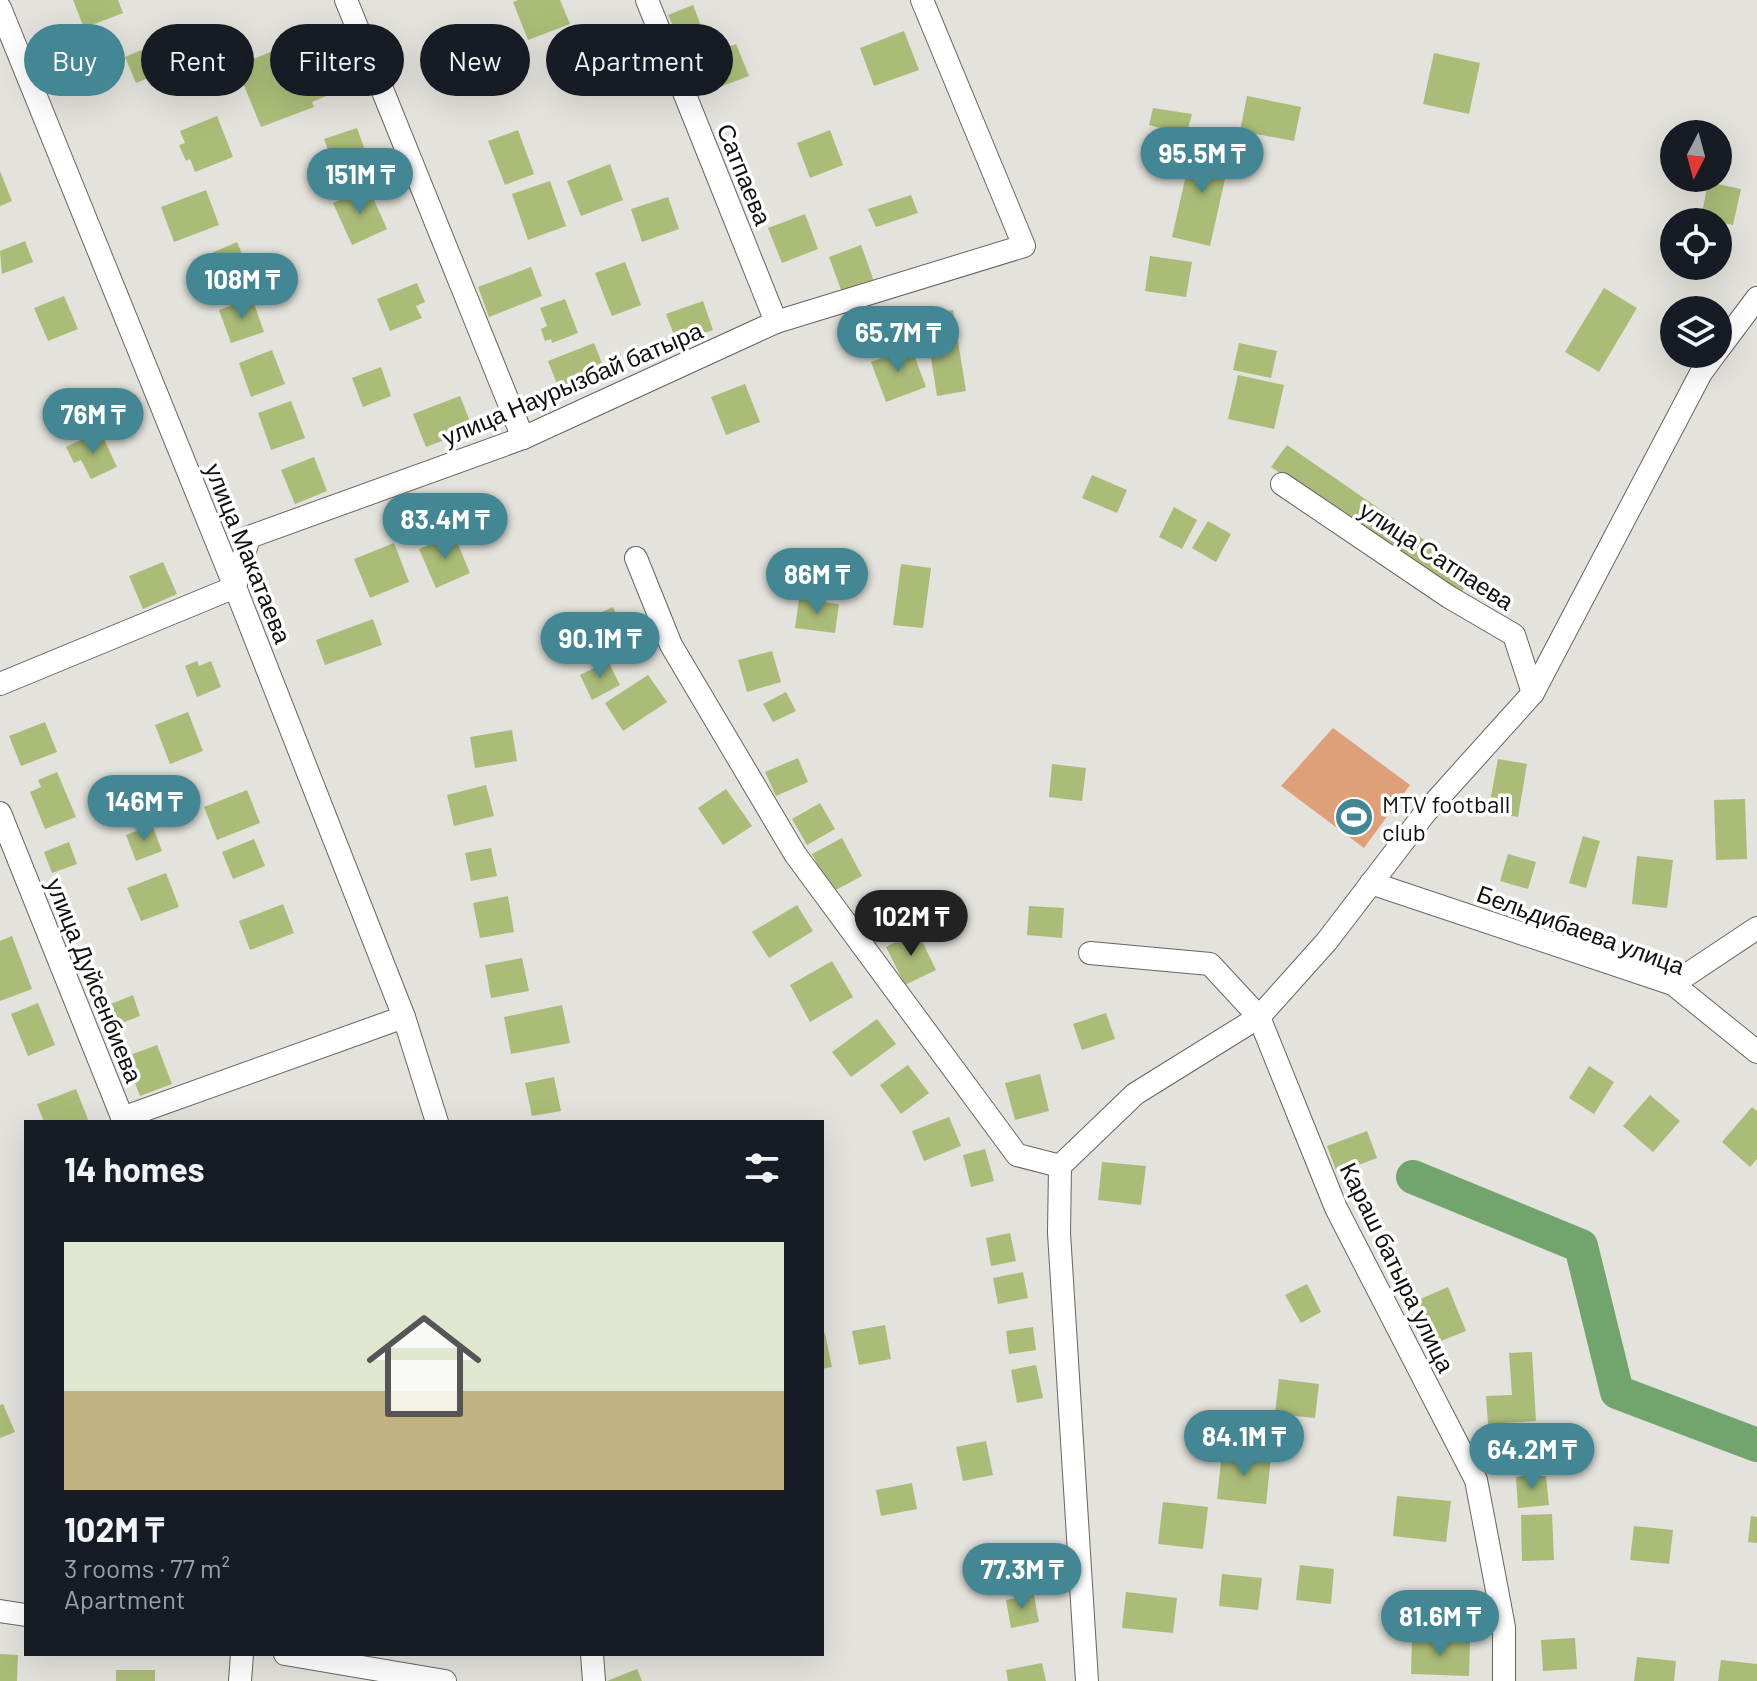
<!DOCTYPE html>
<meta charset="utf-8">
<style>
:root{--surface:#171b24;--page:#242831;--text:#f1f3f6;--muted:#9ea1a6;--accent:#428793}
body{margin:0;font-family:Barlow,sans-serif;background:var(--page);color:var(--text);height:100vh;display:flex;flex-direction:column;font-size:30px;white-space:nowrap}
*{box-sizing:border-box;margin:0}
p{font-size:26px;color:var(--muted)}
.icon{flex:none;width:44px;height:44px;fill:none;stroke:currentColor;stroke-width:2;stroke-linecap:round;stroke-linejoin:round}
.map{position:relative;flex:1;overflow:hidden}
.details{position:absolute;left:24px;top:1120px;width:800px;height:536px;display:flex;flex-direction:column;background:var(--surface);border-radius:0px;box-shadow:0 8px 32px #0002}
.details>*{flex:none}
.hud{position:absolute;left:24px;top:24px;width:800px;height:72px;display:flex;gap:16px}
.needle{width:52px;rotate:186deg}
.fabs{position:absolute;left:1660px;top:120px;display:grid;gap:16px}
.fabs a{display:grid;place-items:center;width:72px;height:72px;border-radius:50%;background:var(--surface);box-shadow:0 8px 32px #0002;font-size:40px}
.price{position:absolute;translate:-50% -68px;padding:0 18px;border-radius:28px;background:var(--accent);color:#fff;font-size:26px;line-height:52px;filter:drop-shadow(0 2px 4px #0008)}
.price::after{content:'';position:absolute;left:50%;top:48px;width:24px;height:18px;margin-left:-12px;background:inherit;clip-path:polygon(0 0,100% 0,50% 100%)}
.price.selected{background:#222;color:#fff}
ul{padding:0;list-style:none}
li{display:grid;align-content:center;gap:16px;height:424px;padding:0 40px}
li span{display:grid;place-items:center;height:248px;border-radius:0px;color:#555}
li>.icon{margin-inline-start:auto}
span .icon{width:144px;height:144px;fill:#fffc;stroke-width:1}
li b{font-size:34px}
h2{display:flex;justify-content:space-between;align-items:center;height:96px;padding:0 40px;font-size:34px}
.pill{padding:0 28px;border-radius:36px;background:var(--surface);box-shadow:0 8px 32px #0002;font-size:28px;line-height:72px}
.pill.selected{background:var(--accent);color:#fff}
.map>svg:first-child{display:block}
.green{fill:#dea079}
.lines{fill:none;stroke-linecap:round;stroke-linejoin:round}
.river{stroke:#72a46e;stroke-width:34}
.building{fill:#abbc78}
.minor-casing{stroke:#666560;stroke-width:24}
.minor{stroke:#fff;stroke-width:22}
.labels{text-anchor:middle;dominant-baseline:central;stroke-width:7;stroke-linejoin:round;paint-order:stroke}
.street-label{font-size:24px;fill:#10100e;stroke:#fff}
.poi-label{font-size:24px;fill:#10100e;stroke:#fff;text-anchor:start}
</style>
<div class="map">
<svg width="1757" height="1681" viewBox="0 0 1757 1681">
<rect width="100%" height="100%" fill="#e3e2dc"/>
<polygon class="green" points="1333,728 1410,785 1364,848 1281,786"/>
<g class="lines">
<polyline class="river" points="1413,1177 1581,1246 1617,1392 1757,1445"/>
</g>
<g class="building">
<polygon points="73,0 118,0 123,13 84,28"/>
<polygon points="518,0 560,0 570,24 528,40 513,2"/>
<polygon points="693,5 703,31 679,40 668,15"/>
<polygon points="111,31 125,67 84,83 69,47"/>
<polygon points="904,31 919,70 874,86 860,48"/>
<polygon points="160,42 171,69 136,83 125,57"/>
<polygon points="307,43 329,95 312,102 314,107 261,127 238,71 253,65 251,60 290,44 292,49"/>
<polygon points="736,44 749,76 709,91 696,59"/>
<polygon points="1434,53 1480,63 1469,114 1423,104"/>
<polygon points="1247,96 1301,107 1294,141 1240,131"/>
<polygon points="1153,108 1192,114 1186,135 1149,125"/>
<polygon points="217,116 233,157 195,172 190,159 186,161 179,145 185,143 180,131"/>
<polygon points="357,128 367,156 335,168 324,139"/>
<polygon points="518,130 534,174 505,185 488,141"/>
<polygon points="830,130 843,165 810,178 797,143"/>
<polygon points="1193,144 1231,152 1210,246 1172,237"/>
<polygon points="610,164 623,200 581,216 567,181"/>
<polygon points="0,171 12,201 0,206"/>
<polygon points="550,181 566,226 528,240 512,194"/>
<polygon points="1708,182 1741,189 1733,225 1701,218"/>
<polygon points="368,187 387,229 352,245 333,203"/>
<polygon points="206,190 219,225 174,242 161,207"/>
<polygon points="911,195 918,213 876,227 868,209"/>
<polygon points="668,197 679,229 642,242 631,209"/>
<polygon points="805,214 818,249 782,263 768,228"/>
<polygon points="25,241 33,262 2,274 0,251"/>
<polygon points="237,242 250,273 210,289 207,283 200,286 193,270 201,267 198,259"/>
<polygon points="861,245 876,287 844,298 829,257"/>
<polygon points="1150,256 1192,262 1186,297 1145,291"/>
<polygon points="625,262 641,305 612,316 595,273"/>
<polygon points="531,267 542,296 489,317 478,287"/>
<polygon points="417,283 425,302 416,306 422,318 390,331 377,299"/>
<polygon points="1604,288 1637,308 1599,372 1565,352"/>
<polygon points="64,296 78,329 48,341 34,308"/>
<polygon points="252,298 264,332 231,343 219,310"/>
<polygon points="565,299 578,333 552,343 551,339 545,341 541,329 547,326 540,308"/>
<polygon points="703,301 713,330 677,343 666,314"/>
<polygon points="953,310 966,391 937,396 924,314"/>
<polygon points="594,343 607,376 561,394 548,361"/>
<polygon points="1239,343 1277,351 1271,378 1233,370"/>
<polygon points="911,347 926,387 886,402 871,362"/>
<polygon points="272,350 285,384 251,397 239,363"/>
<polygon points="381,367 391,396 363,407 352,378"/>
<polygon points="1238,375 1284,385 1274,429 1228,419"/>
<polygon points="745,384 760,422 726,435 711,397"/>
<polygon points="460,396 473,429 426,447 413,414"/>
<polygon points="291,401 305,438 271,450 258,413"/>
<polygon points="103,437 117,467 91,479 81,460 74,463 66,447 85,438 88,444"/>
<polygon points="1287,445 1474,574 1458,597 1271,467"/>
<polygon points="314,457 327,491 295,504 281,470"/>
<polygon points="1092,475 1127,490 1117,513 1082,498"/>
<polygon points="1174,507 1197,520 1182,549 1159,537"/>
<polygon points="1208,521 1231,534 1216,562 1192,548"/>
<polygon points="454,535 470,573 436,588 419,549"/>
<polygon points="394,543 409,582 370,598 354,559"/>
<polygon points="163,562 177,594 143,609 129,576"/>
<polygon points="901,564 931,568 923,628 893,625"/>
<polygon points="799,599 839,604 835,633 795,628"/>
<polygon points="613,607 627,640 600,651 586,619"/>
<polygon points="373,619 382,645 325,665 316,640"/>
<polygon points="772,651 781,682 747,692 738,660"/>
<polygon points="197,661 199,666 211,661 221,687 197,697 185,666"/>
<polygon points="608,661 620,685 592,700 580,675"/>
<polygon points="648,675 667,702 623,731 605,703"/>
<polygon points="786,692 796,711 773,722 763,704"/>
<polygon points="188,712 203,751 170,764 155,725"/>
<polygon points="45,722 57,752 21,766 9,736"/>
<polygon points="512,730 517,761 475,768 470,737"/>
<polygon points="798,758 808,782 776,796 765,772"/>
<polygon points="1498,759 1527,764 1518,817 1488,812"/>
<polygon points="1052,764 1086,768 1082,801 1049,797"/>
<polygon points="57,772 76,817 45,829 30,792 41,787 38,780"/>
<polygon points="486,785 494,816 454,826 447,795"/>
<polygon points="726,789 752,826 723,845 698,808"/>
<polygon points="247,790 260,823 217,840 204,807"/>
<polygon points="1745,799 1747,859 1716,860 1714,800"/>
<polygon points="820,803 835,829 807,845 792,819"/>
<polygon points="152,825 162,851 136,861 126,835"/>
<polygon points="1583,836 1600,841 1586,888 1569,883"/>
<polygon points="842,838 862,876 832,892 812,854"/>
<polygon points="254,839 265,866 233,879 222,852"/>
<polygon points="69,842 77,864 52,873 44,852"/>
<polygon points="491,848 497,876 471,881 465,853"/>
<polygon points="1508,854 1536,862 1528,889 1500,881"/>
<polygon points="1637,856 1673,860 1667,908 1632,904"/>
<polygon points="166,873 179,907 141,921 127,888"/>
<polygon points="508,896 514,932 480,938 473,903"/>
<polygon points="877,900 897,930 869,948 849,917"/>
<polygon points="283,904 294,933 250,950 239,921"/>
<polygon points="797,905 813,931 769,958 752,932"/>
<polygon points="1029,906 1064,908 1062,938 1027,935"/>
<polygon points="917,931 936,970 905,985 886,947"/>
<polygon points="12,936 32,989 0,1001 0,941"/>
<polygon points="522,958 529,991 491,998 485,965"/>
<polygon points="832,961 853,997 810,1022 790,985"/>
<polygon points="133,995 140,1016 114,1026 106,1006"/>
<polygon points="38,1003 55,1045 28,1056 11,1014"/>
<polygon points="562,1005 570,1043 511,1054 504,1017"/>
<polygon points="1106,1013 1115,1039 1082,1050 1073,1024"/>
<polygon points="877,1019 896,1044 851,1077 832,1052"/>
<polygon points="157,1045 172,1084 140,1096 125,1057"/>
<polygon points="908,1065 929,1093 901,1114 880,1085"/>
<polygon points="1589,1066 1614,1082 1594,1114 1569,1098"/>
<polygon points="1040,1074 1049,1111 1015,1120 1005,1083"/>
<polygon points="554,1077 561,1111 532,1116 525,1083"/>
<polygon points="76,1089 89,1122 44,1122 37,1104"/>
<polygon points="1650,1095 1680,1121 1653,1152 1623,1126"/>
<polygon points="1752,1107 1757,1111 1757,1159 1750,1167 1722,1142"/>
<polygon points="949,1117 961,1146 924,1161 912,1131"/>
<polygon points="1367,1131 1377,1158 1337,1173 1327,1146"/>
<polygon points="985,1149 994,1181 971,1187 963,1155"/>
<polygon points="1102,1162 1146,1166 1141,1205 1098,1200"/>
<polygon points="1010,1233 1016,1261 991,1266 986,1238"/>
<polygon points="1023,1272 1028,1298 998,1304 993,1278"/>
<polygon points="1307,1284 1321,1312 1301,1323 1285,1295"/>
<polygon points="1448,1287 1466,1331 1436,1343 1418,1300"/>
<polygon points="885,1325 891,1359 859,1365 852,1331"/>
<polygon points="1033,1327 1036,1350 1009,1354 1006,1331"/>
<polygon points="825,1333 832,1367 822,1369 822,1334"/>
<polygon points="1532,1352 1536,1421 1488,1424 1486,1396 1512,1395 1509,1353"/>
<polygon points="1036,1365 1043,1398 1017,1403 1011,1370"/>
<polygon points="1279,1379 1319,1384 1315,1418 1275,1414"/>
<polygon points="3,1404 15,1432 0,1438 0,1405"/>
<polygon points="1541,1433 1543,1463 1512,1465 1510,1434"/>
<polygon points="986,1441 993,1475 963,1481 956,1447"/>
<polygon points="1222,1452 1271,1457 1266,1504 1217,1499"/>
<polygon points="1541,1472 1541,1476 1546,1476 1549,1505 1518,1508 1516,1477"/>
<polygon points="912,1483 917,1509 881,1516 876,1490"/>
<polygon points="1397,1496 1451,1501 1446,1542 1393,1536"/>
<polygon points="1163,1502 1208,1507 1203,1549 1158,1544"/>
<polygon points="1552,1514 1554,1560 1522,1561 1521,1515"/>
<polygon points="1751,1516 1757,1517 1757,1543 1748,1542"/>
<polygon points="1634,1526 1673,1530 1669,1564 1630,1560"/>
<polygon points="1300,1565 1334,1569 1331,1604 1296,1600"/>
<polygon points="1222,1574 1262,1578 1258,1610 1219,1606"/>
<polygon points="1126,1592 1177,1598 1173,1633 1122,1628"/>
<polygon points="1034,1595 1039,1622 1011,1628 1006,1600"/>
<polygon points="1575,1638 1577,1669 1543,1671 1541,1640"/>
<polygon points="1412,1640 1470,1642 1469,1676 1411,1674"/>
<polygon points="0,1654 18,1655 17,1681 0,1681"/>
<polygon points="1637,1657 1676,1661 1674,1681 1634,1681"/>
<polygon points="1721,1660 1757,1664 1757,1681 1718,1681"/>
<polygon points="1042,1663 1046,1681 1008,1681 1006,1670"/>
<polygon points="637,1669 642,1681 607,1681"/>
<rect x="116" y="1670" width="39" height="11"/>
</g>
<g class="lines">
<defs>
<g id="minor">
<polyline points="346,0 523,438"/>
<polyline points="647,0 776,322"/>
<polyline points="0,8 235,587 404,1017 437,1122"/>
<polyline points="1718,350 1757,298"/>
<polyline points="1282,484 1449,597 1514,635 1533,693"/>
<polyline points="636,558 671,645 795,854 1017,1155 1060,1166"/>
<polyline points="0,684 235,587 249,537 523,438 776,322 1024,246 922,0"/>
<polyline points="0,813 124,1122"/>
<polyline points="1371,883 1673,984 1757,1052"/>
<polyline points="1090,953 1210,964 1259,1017 1336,1208 1476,1480 1504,1627 1504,1681"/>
<polyline points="1673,984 1757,928"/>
<polyline points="122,1118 404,1017"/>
<polyline points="0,1611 26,1615"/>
<polyline points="285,1654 445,1681"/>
<polyline points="592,1654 594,1681"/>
<polyline points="240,1681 242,1654"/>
<polyline points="1087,1681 1059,1233 1060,1166 1135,1094 1259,1017 1327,941 1425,813 1533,693 1701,373 1715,354"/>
</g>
</defs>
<use href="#minor" class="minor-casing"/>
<use href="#minor" class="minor"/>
</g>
<defs>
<symbol id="stadium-disc" viewBox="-11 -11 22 22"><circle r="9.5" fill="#428793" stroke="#fff"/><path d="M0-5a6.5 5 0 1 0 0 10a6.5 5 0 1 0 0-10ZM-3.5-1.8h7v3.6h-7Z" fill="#fff"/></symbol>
</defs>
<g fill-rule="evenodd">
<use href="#stadium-disc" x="1332" y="795" width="44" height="44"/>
</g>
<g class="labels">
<g class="street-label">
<text transform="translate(745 174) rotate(68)">Сатпаева</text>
<text transform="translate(572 383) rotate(-23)">улица Наурызбай батыра</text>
<text transform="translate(249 553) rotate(68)">улица Макатаева</text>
<text transform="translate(1437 555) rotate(33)">улица Сатпаева</text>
<text transform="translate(1581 929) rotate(20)">Бельдибаева улица</text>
<text transform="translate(95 980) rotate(68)">улица Дуйсенбиева</text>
<text transform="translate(1398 1267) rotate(64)">Караш батыра улица</text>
</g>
<g class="poi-label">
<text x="1382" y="803">MTV football<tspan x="1382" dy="28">club</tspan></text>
</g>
</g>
</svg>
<div class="fabs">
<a><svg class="needle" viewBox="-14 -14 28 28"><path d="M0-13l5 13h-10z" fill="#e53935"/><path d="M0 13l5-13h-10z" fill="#9ea1a6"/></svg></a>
<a><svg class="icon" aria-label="locate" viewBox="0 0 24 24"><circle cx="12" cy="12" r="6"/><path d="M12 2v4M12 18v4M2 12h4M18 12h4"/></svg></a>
<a><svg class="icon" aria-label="layers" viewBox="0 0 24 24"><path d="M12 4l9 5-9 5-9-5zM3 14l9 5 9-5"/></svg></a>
</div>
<b class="price" style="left:1202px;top:195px">95.5M ₸</b>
<b class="price" style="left:360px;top:216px">151M ₸</b>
<b class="price" style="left:242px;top:321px">108M ₸</b>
<b class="price" style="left:898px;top:374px">65.7M ₸</b>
<b class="price" style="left:93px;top:456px">76M ₸</b>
<b class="price" style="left:445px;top:561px">83.4M ₸</b>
<b class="price" style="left:817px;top:616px">86M ₸</b>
<b class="price" style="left:600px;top:680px">90.1M ₸</b>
<b class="price" style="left:144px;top:843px">146M ₸</b>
<b class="price selected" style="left:911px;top:958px">102M ₸</b>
<b class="price" style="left:1244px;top:1478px">84.1M ₸</b>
<b class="price" style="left:1532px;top:1491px">64.2M ₸</b>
<b class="price" style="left:1022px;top:1611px">77.3M ₸</b>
<b class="price" style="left:1440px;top:1658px">81.6M ₸</b>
<div class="hud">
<a class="pill selected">Buy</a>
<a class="pill">Rent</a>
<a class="pill">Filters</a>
<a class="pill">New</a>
<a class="pill">Apartment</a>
</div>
<section class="details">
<h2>14 homes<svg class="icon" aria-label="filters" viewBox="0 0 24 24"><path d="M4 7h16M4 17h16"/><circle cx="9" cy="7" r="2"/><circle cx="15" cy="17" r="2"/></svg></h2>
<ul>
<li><span style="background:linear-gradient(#dfe7d0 60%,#c2b280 0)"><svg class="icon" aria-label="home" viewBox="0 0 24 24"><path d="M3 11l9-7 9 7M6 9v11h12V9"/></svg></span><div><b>102M ₸</b><p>3 rooms · 77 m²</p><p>Apartment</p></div></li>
</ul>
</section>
</div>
